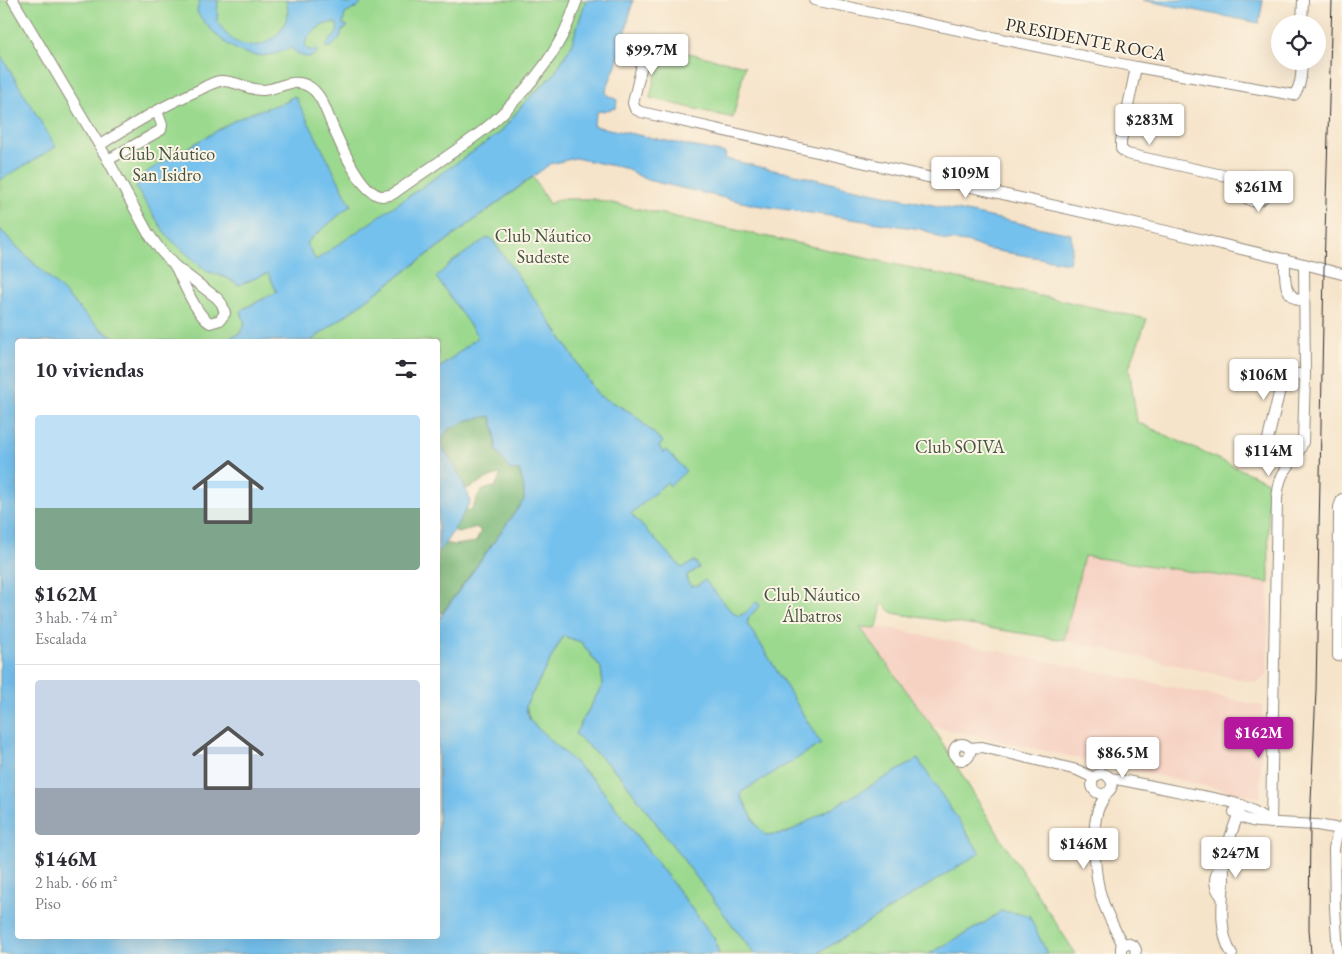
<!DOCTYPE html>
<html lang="es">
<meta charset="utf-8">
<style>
:root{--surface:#fff;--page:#f7f7f7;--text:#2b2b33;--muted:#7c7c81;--line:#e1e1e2;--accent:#b5179e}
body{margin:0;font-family:"EB Garamond",serif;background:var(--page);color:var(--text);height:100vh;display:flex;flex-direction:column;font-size:19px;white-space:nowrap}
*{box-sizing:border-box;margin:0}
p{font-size:16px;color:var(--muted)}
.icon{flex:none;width:28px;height:28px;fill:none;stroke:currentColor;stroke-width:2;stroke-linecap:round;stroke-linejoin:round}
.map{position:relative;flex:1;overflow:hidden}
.details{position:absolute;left:15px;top:339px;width:425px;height:600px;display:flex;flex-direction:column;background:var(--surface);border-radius:5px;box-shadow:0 5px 20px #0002}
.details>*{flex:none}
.fabs{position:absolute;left:1271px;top:15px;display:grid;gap:10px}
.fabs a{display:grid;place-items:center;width:55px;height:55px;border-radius:50%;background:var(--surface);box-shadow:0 5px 20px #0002;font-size:25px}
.price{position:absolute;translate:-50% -42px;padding:0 11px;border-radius:5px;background:#fff;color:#222;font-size:16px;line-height:32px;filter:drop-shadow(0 1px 2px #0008)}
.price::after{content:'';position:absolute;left:50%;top:30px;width:15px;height:11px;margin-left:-8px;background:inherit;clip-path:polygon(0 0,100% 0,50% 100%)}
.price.active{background:var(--accent);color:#fff}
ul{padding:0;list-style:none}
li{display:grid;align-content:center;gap:10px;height:265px;padding:0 20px}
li+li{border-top:1px solid var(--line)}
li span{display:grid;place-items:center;height:155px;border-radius:5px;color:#555}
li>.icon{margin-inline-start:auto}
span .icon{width:90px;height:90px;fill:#fffc;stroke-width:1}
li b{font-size:21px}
h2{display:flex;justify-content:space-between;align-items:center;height:60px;padding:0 20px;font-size:21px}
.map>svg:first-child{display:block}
.built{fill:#f6d2c3}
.green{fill:#9bd98e;stroke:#63825c}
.forest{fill:#7cb979;stroke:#547252}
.water{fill:#74c1ee;stroke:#50768c}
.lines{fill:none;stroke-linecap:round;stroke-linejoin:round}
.minor-casing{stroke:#90887a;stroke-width:12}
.minor{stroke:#fff;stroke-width:10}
.tram{stroke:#2b2b2b;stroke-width:1}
.labels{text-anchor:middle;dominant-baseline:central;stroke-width:4;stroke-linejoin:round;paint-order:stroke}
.street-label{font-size:18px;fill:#2b2b2b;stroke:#fcf5e5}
.park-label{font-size:18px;fill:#475644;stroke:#fcf5e5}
</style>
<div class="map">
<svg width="1342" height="954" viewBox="0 0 1342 954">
<rect width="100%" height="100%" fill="#fcf5e5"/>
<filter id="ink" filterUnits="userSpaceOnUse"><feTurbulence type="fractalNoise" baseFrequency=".02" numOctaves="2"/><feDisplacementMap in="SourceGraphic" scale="10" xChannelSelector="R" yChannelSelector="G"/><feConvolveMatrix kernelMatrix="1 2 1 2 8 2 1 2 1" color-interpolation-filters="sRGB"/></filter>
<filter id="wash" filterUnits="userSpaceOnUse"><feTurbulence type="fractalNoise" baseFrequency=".0096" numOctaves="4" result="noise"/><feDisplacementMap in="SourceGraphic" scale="20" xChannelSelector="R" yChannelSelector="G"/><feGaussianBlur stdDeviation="1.12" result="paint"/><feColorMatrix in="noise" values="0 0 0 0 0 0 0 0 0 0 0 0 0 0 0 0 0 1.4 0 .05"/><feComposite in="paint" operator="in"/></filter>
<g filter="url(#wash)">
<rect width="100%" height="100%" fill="#f6e4ca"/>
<g class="built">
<polygon points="1084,556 1269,583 1267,672 1265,677 1256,683 1252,682 1064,640"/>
<polygon points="860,627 893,629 1263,706 1260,798 932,726"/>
</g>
<g class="green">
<path d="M0,0H586L571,46L554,74L524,103L500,133L316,261L277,292L241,310L245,325L239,334L220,341H124C98,333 80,308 61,289C40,269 19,250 0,229Z"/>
<polygon points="662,47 745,66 733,118 650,98"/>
<polygon points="533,177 549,204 559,199 593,199 1147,319 1129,368 1137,422 1268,482 1269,583 1084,556 1064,640 893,613 882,603 877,628 860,627 932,726 1005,845 1076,954 1047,954 1029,916 1001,911 986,922 929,954 817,954 979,853 793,830 786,833 766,835 757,826 741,796 743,791 820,744 763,648 747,624 749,617 760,605 756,602 745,613 738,616 729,609 705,581 698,585 692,586 687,581 687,575 699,568 695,561 682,569 631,514 667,482 670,485 666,451 664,453 658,447 663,442 632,413 598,395 550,321 478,337 438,369 438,341 311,341"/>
<polygon points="563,636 581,642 601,668 603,684 575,734 620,775 754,954 719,954 714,938 597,783 530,721 526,705"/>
</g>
<path class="forest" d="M491,415L495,432L496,450L520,471L524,489V500L442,613L438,612V553L444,543L455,545L476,542L481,531L476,527L465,531L458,533L454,530L466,508L469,511C481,501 472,491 493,487L494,489L501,474C490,475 477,485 466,489L455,466L442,448L440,441L448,430L468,420Z"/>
<g class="water">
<path d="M200,0H218L217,20C222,29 229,39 238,43C265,55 295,27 286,0H340C347,8 352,2 359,0L361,3L359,6L345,14L343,23V25H347V28L342,30L340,38L331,47H325C329,39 342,34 336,23C324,21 305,34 305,47L311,51L316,49L318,51L312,57C301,58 299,54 291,48C284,50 277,54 269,55C238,60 215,36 198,14L197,10Z"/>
<polygon points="586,0 633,0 621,52 606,90 607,95 617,100 616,108 597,112 593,124 594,126 725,153 726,159 782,172 787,172 847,187 1071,234 1072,248 1069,263 986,249 967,242 944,240 929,232 920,229 755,205 647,180 624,168 575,158 550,164 311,341 220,341 239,334 245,325 241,310 277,292 268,273 239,285 227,278 206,271 167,236 136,188 138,180 148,171 235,120 251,113 289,101 288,99 295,96 351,205 306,243 316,260 500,133 524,103 554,74 571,46"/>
<polygon points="1143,0 1263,0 1259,23"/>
<polygon points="0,54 56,147 0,180"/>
<path d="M0,229C19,250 40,269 61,289C80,308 98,333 124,341H18V936H438V620L524,500V489L520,471L510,470L496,450L495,432L491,416L468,420L448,430L440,441L442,448L455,466L468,494L470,502L454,530L438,553V369L478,337L436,277L452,262L487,238H491L550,321L598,395L632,413L663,442L659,447L664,453L666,450L686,471L670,486L667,482L631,514L682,568L695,561L699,568L687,575V581L691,586L698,585L705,580L729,609L738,616L745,613L756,602L760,605L749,617L747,624L763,648L821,744L743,791L741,796L757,826L766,835L787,833L918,759L980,853L817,954H754L620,775L575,734L603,684L601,668L581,642L563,636L526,705V709L530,721L597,783L714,938L719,954H0Z"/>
<polygon points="1001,911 1029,915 1047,954 929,954 986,922"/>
</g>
</g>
<g filter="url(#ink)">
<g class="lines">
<defs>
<g id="minor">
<polyline points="13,0 108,160 148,233 161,251 175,266"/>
<path d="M814,0L1136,67L1294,95C1302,84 1301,74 1302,61"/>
<polyline points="1302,24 1303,0"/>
<polyline points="647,43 633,103 635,109 641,112 1166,231 1304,264 1342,274"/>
<polyline points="1136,67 1121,141 1121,149 1127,154 1227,176 1234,179"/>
<path d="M100,145C131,125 164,105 199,90C205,87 213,82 220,81C236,80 250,91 264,90C279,89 293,77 308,86C320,92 325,108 330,120C338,139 360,194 382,196C386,196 390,195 393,194C422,173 453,153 481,132C508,111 543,72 559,42C567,29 572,14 577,0"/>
<polyline points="108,160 161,130 162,125 157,111"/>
<path d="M1246,177C1250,177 1254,176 1258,177C1277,181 1263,210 1248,199C1242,194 1238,185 1234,179Z"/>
<path d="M1285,259C1285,279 1282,296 1304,302"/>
<path d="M175,266L217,298L222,304L225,313L220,320L210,323C196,315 183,281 175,266Z"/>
<path d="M1264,456L1281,385C1286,372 1292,374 1305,374"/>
<polyline points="1338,656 1339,507 1342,499"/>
<circle cx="962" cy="752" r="8"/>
<polyline points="969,748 982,747 1016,755 1077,770 1094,778"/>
<circle cx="1102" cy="784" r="10"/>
<path d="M1109,778C1133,782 1157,787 1181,792C1213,798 1246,801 1271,823"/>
<path d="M1107,793C1104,798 1100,804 1098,810C1091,831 1095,879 1102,899C1107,915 1115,930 1123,945"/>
<path d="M1234,812C1241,818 1249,821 1258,822L1317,825L1340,829"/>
<path d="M1271,823L1277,498C1278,490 1279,481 1283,474C1290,463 1299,455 1303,442L1305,374L1304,264"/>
<path d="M1222,897C1210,883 1215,874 1224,860"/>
<polyline points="1121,954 1121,947 1127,943 1134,946 1136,950 1135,954"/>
<path d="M1232,954C1219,935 1222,903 1224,881C1224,873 1223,865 1225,857C1228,841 1236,820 1242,805"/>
<polyline points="1338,954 1335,908 1334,849 1336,838 1342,826"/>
</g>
</defs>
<use href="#minor" class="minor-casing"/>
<use href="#minor" class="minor"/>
<polyline class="tram" points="1311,954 1309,929 1310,824 1316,690 1324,269 1332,0"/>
</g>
</g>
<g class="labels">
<g class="street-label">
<text transform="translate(1086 39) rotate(11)">PRESIDENTE ROCA</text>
</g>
<g class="park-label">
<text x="167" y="153">Club Náutico<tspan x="167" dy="21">San Isidro</tspan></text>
<text x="543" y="235">Club Náutico<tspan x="543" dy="21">Sudeste</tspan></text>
<text x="960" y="446">Club SOIVA</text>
<text x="812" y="594">Club Náutico<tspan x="812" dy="21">Álbatros</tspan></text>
</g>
</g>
</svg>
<div class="fabs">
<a><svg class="icon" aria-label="locate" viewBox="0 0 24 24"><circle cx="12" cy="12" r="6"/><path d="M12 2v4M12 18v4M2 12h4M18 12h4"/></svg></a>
</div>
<b class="price" style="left:652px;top:76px">$99.7M</b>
<b class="price" style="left:1150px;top:146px">$283M</b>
<b class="price" style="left:966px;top:199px">$109M</b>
<b class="price" style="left:1259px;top:213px">$261M</b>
<b class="price" style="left:1264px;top:401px">$106M</b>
<b class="price" style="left:1269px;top:477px">$114M</b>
<b class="price active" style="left:1259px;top:759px">$162M</b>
<b class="price" style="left:1123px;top:779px">$86.5M</b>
<b class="price" style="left:1084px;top:870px">$146M</b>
<b class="price" style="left:1236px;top:879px">$247M</b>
<section class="details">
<h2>10 viviendas<svg class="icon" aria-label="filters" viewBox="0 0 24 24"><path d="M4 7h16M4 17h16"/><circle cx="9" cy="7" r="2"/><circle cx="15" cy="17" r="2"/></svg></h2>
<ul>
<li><span style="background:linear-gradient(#bfe0f5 60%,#7fa58c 0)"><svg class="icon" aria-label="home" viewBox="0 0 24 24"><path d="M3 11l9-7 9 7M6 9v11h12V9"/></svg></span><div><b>$162M</b><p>3 hab. · 74 m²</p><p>Escalada</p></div></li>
<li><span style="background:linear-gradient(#c9d6e8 70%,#9aa5b1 0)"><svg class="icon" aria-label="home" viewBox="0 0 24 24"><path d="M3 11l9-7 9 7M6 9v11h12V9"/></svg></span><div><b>$146M</b><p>2 hab. · 66 m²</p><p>Piso</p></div></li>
</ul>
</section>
</div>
